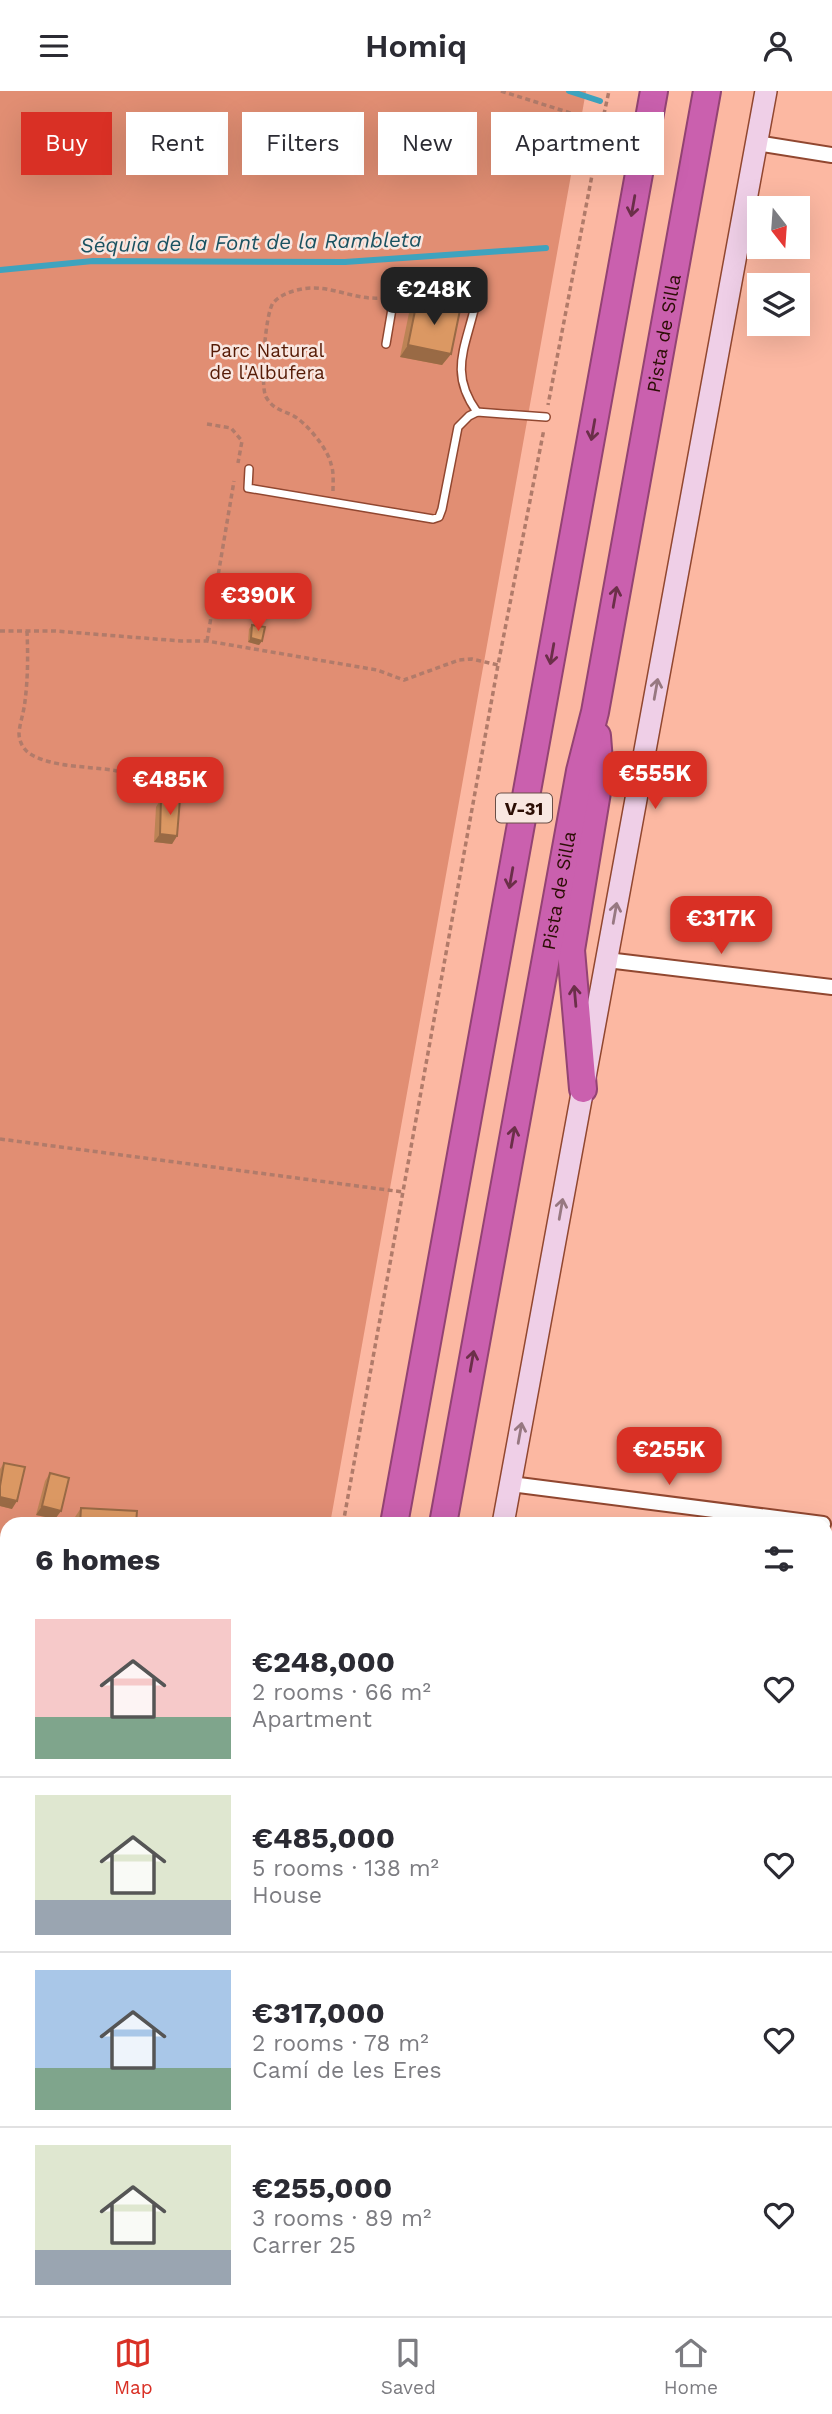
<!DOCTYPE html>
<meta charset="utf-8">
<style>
:root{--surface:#fff;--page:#f2f2f3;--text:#2b2b33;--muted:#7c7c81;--line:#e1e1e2;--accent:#d93025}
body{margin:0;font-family:"Work Sans",sans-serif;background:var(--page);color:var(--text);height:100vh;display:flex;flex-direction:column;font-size:26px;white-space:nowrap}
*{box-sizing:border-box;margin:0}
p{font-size:23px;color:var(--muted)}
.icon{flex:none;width:38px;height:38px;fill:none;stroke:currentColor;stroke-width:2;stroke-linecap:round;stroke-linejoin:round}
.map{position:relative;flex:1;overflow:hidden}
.drawer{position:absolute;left:0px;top:1426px;width:833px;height:800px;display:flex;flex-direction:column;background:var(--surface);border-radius:21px 21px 0 0;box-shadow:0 7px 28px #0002}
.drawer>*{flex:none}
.banner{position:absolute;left:21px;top:21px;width:791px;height:63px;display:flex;gap:14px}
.needle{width:46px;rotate:163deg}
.buttons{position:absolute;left:747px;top:105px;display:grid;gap:14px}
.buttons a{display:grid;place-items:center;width:63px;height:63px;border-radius:0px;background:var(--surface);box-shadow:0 7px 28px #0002;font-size:35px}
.price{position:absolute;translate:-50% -60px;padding:0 16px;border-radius:14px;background:var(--accent);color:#fff;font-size:23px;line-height:46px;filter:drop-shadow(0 2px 4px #0008)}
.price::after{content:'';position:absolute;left:50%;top:42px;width:21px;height:16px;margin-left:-10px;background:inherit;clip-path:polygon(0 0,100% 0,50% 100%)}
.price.active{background:#222;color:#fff}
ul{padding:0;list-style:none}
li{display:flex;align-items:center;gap:21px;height:175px;padding:0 35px}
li+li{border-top:2px solid var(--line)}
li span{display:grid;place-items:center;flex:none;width:196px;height:140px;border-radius:0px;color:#555}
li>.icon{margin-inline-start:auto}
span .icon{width:84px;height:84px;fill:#fffc;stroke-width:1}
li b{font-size:30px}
h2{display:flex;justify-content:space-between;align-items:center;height:84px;padding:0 35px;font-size:30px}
.pill{padding:0 24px;border-radius:0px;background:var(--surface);box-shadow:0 7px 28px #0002;font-size:24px;line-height:63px}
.pill.active{background:var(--accent);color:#fff}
header{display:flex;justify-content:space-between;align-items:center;height:91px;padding:0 35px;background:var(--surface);font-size:32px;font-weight:600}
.dock{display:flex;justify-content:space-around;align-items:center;height:98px;border-top:2px solid var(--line);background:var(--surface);font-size:19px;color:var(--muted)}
.dock a{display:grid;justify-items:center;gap:4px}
.dock .active{color:var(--accent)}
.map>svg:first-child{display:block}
.green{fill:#e18e73}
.forest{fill:#d07355}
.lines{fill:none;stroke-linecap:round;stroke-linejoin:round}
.stream{stroke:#3ea3be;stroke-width:6}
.lane-casing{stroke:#914730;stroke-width:10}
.street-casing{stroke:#914730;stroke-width:18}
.secondary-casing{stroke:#914730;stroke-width:24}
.highway-casing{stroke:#934373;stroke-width:30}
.path{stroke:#b17b6a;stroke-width:3.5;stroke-dasharray:5 3.5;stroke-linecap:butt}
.lane{stroke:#fff;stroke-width:7}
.street{stroke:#fff;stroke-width:14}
.secondary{stroke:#efcfe7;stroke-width:21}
.highway{stroke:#ca60ae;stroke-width:26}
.wall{fill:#bc8355}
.shaded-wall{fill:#996a45}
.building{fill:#db9863;stroke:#996a45;stroke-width:2}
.oneway{stroke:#6b2f49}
.oneway2{stroke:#977881}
.labels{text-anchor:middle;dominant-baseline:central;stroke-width:5;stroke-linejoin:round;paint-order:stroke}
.shield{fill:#f9e7e1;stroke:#6a4f47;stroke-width:2}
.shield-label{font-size:18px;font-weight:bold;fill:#2c0e05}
.street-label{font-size:19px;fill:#2c0e05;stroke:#f9e7e1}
.park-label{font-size:19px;fill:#561b06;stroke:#f9e7e1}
.water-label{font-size:21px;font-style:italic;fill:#1a5261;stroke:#f9e7e1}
</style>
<header><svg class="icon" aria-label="menu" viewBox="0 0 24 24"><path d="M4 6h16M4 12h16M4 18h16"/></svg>Homiq<svg class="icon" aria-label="person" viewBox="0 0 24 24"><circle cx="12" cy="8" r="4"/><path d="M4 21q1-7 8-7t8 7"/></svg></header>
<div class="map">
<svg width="832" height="2225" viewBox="0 0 832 2225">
<rect width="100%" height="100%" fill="#fcb8a2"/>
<polygon class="green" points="0,0 586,0 330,1433 7,1433 7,2219 189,2219 188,2225 0,2225"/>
<polygon class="forest" points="826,1457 832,1457 832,1554 826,1553"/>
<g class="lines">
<g class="stream">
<polyline points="569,0 600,10"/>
<polyline points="0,179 93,170 345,171 546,157"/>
</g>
<defs>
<g id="lane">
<path d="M386,253L395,200L399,198L468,207L474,210L475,215C465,258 449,282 477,321"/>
<polyline points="249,378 248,397 433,428 439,426 442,418 458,336 469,325 477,321 546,326"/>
</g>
<g id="street">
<polyline points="756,52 832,64"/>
<polyline points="607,869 832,896"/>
<polyline points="511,1393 823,1433"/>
<polyline points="0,1522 7,1523"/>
</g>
<g id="secondary">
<polyline points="503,1433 766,0"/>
<polyline points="826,1599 832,1600"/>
<polyline points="358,2225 359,2219"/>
</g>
<g id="highway">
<polyline points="583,998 571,859 600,683 597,645"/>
<polyline points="394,1433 654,0"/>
<path id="s1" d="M443,1433L580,680L595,621L707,0"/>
<polyline points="250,2225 251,2219"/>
<polyline points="299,2225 300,2219"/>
</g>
</defs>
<use href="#lane" class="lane-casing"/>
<use href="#street" class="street-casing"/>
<use href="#secondary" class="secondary-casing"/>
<use href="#highway" class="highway-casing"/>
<g class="path">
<polyline points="501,0 602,32 548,314"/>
<polyline points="602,32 609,0"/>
<polyline points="207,333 231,337 242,350 238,372"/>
<path d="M333,400C333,391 334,381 331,373C328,358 306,331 292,324C281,319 273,318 266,306C260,295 265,223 273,212C280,204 291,200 302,198C330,193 353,209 380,207"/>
<polyline points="0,540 55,540 181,550 207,550 377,579 404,589 459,569 472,568 498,574"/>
<path d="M27,540C28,563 28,587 25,610C24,621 20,631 19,642C19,651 24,660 32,664C65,682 117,671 152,691"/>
<polyline points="207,550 234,390"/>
<polyline points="0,1048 403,1101"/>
<polyline points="343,1433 498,574 544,338"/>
<polyline points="826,1572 832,1573"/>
<polyline points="0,1860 7,1861"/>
<polyline points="0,2089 7,2089"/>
<polyline points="197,2225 198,2219"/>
</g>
<use href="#lane" class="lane"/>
<use href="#street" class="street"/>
<use href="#secondary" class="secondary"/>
<use href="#highway" class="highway"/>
</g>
<g class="wall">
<polygon points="417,210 451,263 442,274 400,266 409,222"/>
<polygon points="252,534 262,550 259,554 248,551 249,538"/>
<polygon points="161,708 177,745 172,753 154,751 156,716"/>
<polygon points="4,1372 12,1418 0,1415 0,1378"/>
<polygon points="50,1382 61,1420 55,1428 36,1424 45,1390"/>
<polygon points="81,1417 136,1433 72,1433 73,1429"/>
</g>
<g class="shaded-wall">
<polygon points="408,254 451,263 442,274 400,266"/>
<polygon points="251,547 262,550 259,554 248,551"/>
<polygon points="160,743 177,745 172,753 154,751"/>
<polygon points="0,1406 17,1410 12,1418 0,1415"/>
<polygon points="42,1415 61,1420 55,1428 36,1424"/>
<polygon points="516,2219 610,2219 656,2225 525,2225 513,2223"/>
</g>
<g class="building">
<polygon points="417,210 460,219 451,263 408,254"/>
<polygon points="252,534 265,536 262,550 251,547"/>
<polygon points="161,708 180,708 177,745 160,743"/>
<polygon points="4,1372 25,1376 17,1410 0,1406 0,1395"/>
<polygon points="50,1382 69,1387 61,1420 42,1415"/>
<polygon points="81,1417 137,1420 136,1433 80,1433"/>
<polygon points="826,1964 832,1964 832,2066 826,2112"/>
<polygon points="826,2114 832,2114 832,2225 656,2225 610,2219 826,2219"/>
</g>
<defs><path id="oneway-shaft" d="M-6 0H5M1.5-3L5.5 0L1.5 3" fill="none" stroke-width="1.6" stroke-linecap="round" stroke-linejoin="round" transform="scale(1.75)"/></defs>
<g class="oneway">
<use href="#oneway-shaft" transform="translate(633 115) rotate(100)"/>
<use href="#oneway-shaft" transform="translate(593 339) rotate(100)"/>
<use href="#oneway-shaft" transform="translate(615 506) rotate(-80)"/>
<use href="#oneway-shaft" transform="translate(552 563) rotate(100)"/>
<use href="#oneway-shaft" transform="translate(511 787) rotate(100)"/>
<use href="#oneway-shaft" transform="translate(575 905) rotate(-95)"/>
<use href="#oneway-shaft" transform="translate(513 1046) rotate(-80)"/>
<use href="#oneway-shaft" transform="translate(472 1270) rotate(-80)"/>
</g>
<g class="oneway2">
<use href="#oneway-shaft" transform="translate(656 598) rotate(-80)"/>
<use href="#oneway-shaft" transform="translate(615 822) rotate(-80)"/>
<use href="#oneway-shaft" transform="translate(561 1118) rotate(-80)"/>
<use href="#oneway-shaft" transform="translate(520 1342) rotate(-80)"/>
</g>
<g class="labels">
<rect class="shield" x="496" y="702.5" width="56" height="29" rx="5"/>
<g class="shield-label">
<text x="524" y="717">V-31</text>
</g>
<g class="street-label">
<text stroke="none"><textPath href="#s1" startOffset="1211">Pista de Silla</textPath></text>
<text stroke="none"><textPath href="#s1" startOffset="644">Pista de Silla</textPath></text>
</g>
<g class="park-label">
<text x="267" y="259">Parc Natural<tspan x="267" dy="22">de l'Albufera</tspan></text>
</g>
<g class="water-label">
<text transform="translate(251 151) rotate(-1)">Séquia de la Font de la Rambleta</text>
</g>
</g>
</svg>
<div class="buttons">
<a><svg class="needle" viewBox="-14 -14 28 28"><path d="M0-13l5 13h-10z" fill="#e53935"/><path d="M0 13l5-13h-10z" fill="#7c7c81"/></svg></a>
<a><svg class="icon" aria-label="layers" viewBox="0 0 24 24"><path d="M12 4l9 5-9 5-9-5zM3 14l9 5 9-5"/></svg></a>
</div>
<b class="price active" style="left:434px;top:236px">€248K</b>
<b class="price" style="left:258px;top:542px">€390K</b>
<b class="price" style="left:655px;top:720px">€555K</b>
<b class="price" style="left:170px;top:726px">€485K</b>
<b class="price" style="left:721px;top:865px">€317K</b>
<b class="price" style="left:669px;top:1396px">€255K</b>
<div class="banner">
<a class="pill active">Buy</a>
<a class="pill">Rent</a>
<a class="pill">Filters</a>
<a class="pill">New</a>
<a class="pill">Apartment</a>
</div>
<section class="drawer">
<h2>6 homes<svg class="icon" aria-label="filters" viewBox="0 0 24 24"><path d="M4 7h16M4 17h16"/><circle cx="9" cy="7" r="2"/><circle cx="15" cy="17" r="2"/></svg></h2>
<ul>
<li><span style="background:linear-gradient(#f6c9c9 70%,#7fa58c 0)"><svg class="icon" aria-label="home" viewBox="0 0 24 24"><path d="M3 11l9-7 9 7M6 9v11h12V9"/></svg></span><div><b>€248,000</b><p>2 rooms · 66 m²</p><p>Apartment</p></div><svg class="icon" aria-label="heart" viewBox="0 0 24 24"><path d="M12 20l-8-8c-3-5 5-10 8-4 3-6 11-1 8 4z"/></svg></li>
<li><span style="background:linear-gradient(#dfe7d0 75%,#9aa5b1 0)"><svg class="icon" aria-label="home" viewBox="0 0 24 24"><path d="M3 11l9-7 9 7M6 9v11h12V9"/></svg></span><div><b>€485,000</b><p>5 rooms · 138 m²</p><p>House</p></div><svg class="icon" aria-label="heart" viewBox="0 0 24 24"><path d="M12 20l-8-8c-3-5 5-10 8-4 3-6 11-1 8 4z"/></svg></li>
<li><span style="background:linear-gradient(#a9c7e8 70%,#7fa58c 0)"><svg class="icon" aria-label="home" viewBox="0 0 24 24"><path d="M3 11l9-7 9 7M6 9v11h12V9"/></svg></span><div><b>€317,000</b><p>2 rooms · 78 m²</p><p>Camí de les Eres</p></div><svg class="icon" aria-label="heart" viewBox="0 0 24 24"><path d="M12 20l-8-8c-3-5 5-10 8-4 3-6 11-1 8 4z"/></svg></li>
<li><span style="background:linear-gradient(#dfe7d0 75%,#9aa5b1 0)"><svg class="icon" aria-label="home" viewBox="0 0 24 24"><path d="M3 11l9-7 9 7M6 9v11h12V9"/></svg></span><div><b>€255,000</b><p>3 rooms · 89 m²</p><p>Carrer 25</p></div><svg class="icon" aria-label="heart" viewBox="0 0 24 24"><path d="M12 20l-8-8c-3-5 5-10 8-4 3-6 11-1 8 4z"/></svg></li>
</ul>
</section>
</div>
<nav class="dock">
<a class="active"><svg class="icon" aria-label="map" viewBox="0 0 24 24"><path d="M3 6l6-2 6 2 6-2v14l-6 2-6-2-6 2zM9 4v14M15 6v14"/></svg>Map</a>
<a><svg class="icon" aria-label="saved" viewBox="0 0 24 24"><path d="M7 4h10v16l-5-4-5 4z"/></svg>Saved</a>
<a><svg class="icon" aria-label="home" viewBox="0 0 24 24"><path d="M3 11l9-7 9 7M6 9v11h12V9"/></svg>Home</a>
</nav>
